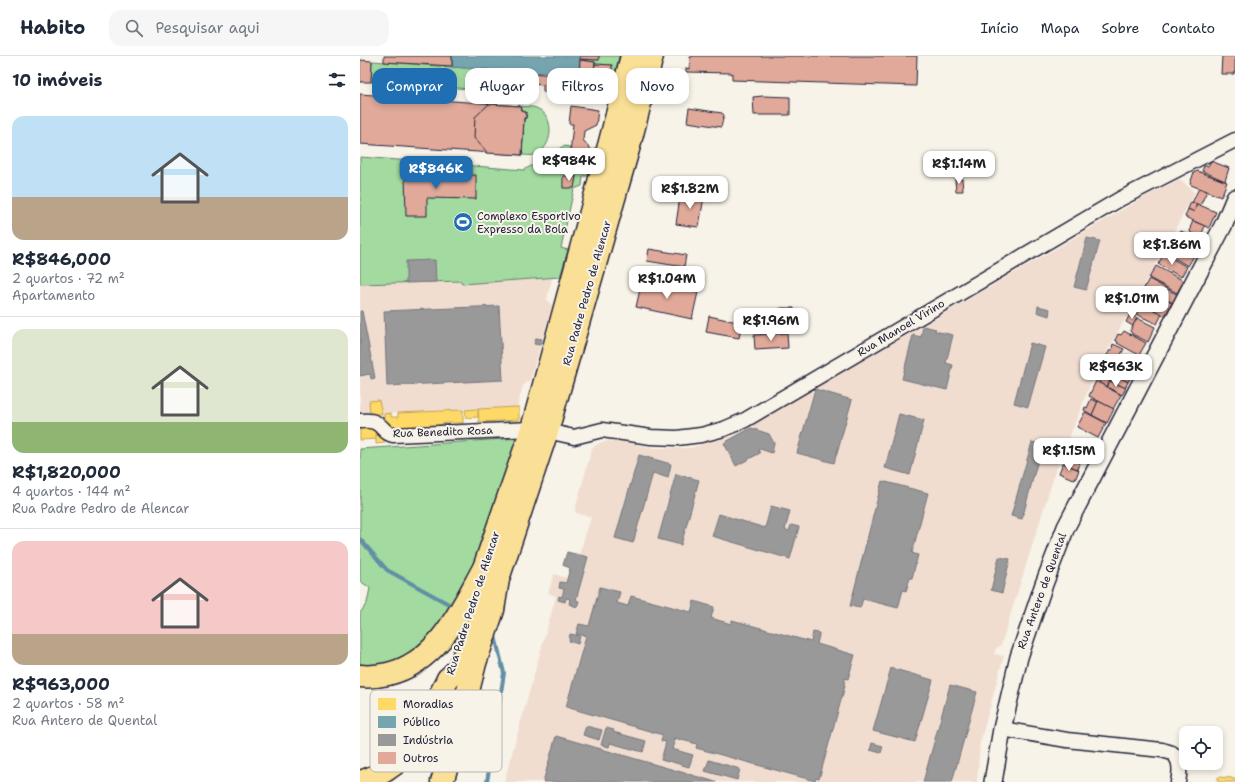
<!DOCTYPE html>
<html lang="pt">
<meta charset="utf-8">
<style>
:root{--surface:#fff;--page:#f6f6f7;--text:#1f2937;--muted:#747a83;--line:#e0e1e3;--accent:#1f6fb2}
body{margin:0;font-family:"Shantell Sans",sans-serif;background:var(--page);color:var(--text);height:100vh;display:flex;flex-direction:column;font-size:15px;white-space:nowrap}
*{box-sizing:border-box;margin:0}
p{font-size:13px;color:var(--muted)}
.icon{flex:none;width:22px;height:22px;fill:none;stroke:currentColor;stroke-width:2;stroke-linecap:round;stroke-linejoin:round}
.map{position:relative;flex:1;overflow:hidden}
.drawer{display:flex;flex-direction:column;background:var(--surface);width:360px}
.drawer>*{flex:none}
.guide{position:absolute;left:12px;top:12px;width:380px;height:36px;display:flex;gap:8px}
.fabs{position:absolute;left:819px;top:670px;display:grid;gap:8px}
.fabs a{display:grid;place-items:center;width:44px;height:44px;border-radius:8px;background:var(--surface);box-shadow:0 2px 6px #0003;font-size:20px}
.price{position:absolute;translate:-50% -34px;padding:0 9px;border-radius:8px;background:#fff;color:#222;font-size:13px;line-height:26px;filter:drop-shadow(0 1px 2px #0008)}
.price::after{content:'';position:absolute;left:50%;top:24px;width:12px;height:9px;margin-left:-6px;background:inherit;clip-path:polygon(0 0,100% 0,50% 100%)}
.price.active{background:var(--accent);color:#fff}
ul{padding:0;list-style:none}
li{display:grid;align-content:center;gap:8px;height:212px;padding:0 12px}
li+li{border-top:1px solid var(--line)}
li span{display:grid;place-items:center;height:124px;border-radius:12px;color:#555}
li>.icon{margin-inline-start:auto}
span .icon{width:72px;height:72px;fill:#fffc;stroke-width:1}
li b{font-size:17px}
h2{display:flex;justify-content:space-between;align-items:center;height:48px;padding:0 12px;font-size:17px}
.tag{padding:0 14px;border-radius:12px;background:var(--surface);box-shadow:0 2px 6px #0003;font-size:14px;line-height:36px}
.tag.active{background:var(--accent);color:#fff}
header{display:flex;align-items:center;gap:24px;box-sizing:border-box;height:56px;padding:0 20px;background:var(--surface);border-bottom:1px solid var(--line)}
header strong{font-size:19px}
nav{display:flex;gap:22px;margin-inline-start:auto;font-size:14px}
.search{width:280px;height:36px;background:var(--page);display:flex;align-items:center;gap:10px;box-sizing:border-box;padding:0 14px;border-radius:12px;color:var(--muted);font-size:15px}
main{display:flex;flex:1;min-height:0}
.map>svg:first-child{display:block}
.built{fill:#f0ddd0}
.green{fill:#a2da9f;stroke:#627e6d}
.homes{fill:#ffd966;stroke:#bda259}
.public{fill:#76a5af;stroke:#5d7e8c}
.industry{fill:#999;stroke:#75757d}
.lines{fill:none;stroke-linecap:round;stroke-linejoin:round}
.stream{stroke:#628fa5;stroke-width:4}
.building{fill:#e1a999;stroke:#22223b}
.minor-casing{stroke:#22223b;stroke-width:17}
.tertiary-casing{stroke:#22223b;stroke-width:20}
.primary-casing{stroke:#22223b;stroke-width:25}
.trunk-casing{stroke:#22223b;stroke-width:25}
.minor{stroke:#f7f3e8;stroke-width:14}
.tertiary{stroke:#f7f3e8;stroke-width:17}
.primary{stroke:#fadf96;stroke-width:22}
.trunk{stroke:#fadf96;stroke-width:22}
.labels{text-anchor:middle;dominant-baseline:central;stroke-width:4;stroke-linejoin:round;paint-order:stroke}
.poi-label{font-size:11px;fill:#22223b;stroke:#f7f3e8;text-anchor:start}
.street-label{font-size:11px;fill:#22223b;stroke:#f7f3e8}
.key{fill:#f7f3e8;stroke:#b7b4b4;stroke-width:1}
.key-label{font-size:11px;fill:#22223b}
</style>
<header>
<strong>Habito</strong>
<div class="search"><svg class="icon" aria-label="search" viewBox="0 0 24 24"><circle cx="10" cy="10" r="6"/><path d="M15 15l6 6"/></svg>Pesquisar aqui</div>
<nav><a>Início</a><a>Mapa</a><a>Sobre</a><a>Contato</a></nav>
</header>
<main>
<section class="drawer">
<h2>10 imóveis<svg class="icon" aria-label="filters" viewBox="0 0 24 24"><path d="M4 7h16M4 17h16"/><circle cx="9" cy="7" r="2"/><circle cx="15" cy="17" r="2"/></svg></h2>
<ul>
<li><span style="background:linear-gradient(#bfe0f5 65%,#b9a48a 0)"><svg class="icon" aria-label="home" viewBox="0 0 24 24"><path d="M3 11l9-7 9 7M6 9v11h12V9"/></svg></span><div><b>R$846,000</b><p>2 quartos · 72 m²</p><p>Apartamento</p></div></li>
<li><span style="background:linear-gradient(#dfe7d0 75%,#8fb573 0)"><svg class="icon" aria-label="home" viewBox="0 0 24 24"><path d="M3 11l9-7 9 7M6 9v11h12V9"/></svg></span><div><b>R$1,820,000</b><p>4 quartos · 144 m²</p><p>Rua Padre Pedro de Alencar</p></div></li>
<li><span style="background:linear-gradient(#f6c9c9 75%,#b9a48a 0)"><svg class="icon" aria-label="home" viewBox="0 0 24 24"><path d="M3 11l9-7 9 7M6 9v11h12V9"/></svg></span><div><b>R$963,000</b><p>2 quartos · 58 m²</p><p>Rua Antero de Quental</p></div></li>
</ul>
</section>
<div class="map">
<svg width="875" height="726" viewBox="0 0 875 726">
<rect width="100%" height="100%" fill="#f7f3e8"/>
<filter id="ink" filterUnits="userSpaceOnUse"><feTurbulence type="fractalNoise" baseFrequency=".025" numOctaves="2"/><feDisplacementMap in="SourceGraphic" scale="8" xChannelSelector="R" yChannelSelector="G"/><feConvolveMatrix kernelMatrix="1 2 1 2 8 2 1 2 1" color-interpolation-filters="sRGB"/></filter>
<g filter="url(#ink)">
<g class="built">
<polygon points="820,123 835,137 734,319 694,420 641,589 636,592 634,598 644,600 620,687 617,726 144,726 196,540 188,537 194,518 207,522 210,512 204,511 208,496 219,499 231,461 216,457 215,454 232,392 239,387 248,385 265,386 295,392 329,392 373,380 786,140"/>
<polygon points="192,222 187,243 192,250 170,324 163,330 157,351 0,359 0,228 102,225 102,228"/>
</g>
<g class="green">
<polygon points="239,0 259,0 253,24 242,23 242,17 252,18 252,9 235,8 235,6 220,4 220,3 239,4"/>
<polygon points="12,5 170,17 169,37 11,26"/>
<path d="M160,50C165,51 172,50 176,52C196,59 194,93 174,99C170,100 166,99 162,99L164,62H166V56H163Z"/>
<path d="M204,90L210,91L209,108L230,114L235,98L230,120H223L222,130L214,133L201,192L208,194L200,221L102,228L101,225L0,228V101L164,114C172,108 184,107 192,100C197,96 198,92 204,90Z"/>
<polygon points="158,382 121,493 101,542 58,600 0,616 0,557 7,547 10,532 0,525 0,393"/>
</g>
<g class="homes">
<polygon points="19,344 22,358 10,358 9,345"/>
<polygon points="157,351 159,351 159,364 119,366 118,353"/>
<polygon points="118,353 118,361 106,362 105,354"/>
<polygon points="103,354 103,367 86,367 71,371 30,372 30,367 24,367 24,358 31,357 31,361 38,361 38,357"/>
<polygon points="0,366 16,369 17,383 0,384"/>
<polygon points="16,369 24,380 24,387 16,388"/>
<polygon points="858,721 872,722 872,723 875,723 875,726 858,726"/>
</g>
<polygon class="public" points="92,0 220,0 219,19 92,11"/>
<g class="industry">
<polygon points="727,182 740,185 726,234 714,231"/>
<polygon points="75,204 76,226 46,227 46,205"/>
<polygon points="139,250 143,324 27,330 24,255"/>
<polygon points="678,250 690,253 689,260 677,256"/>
<polygon points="0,255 2,255 15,322 11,323 10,318 0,320"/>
<polygon points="563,270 576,273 575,275 593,279 586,307 593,309 587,334 542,323 553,279 561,281"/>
<polygon points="176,282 182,283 180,289 174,288"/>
<polygon points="670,287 685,291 668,351 654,347"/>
<polygon points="455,333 492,344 474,407 437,397"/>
<polygon points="539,358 564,364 550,419 525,412"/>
<polygon points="391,372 409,378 414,387 412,397 400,393 398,394 400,397 376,410 364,387"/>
<polygon points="672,386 682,389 662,463 651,460"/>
<polygon points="279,399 311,408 308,422 293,417 273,487 255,482"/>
<polygon points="316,418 339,424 321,489 298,483"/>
<polygon points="522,425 568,437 552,497 558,499 552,522 550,522 546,535 543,534 538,552 503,543 500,552 490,550"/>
<polygon points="411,450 430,455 425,474 429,475 431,469 439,471 430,503 352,480 359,458 405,472"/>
<polygon points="207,496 228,501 216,544 219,545 217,551 209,548 210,543 206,542 205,546 198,544 199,540 202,541 204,533 199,532 200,526 206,527 210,512 203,509"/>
<polygon points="639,501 650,503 642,537 631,534"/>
<polygon points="240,531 260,536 257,547 268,550 271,540 331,556 334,545 354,551 351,562 371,568 372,564 451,586 453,576 459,577 459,579 457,588 495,599 488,623 485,622 484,629 485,630 459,723 456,722 455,725 336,692 337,688 314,682 313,684 315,684 312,693 333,699 329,711 309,705 308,706 301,704 306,686 301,685 303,679 206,651 226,580 216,578 219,568 229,570"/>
<polygon points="210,578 220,580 218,588 209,585"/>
<polygon points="531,612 573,624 555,686 513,675"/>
<polygon points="590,629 617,636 592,726 563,726"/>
<polygon points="226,670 242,674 239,684 223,679"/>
<polygon points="246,672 254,674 253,676 286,685 283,696 250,687 249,691 241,689"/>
<polygon points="196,680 356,726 183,726"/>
<polygon points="512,687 523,690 521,697 510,694"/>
<polygon points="349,704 380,713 377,724 345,715"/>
</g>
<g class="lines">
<g class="stream">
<polyline points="0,483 27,514 94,551"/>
<polyline points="127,726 144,617 134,576"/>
</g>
</g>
<g class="building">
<polygon points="24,0 92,0 92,10 24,6"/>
<polygon points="220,0 239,0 239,4 220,3"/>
<polygon points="332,0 557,0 556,30 372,24 372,17 326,16 326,12 329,13 330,1 332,1"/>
<polygon points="862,0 875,0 875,16 874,16 874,18 861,18"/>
<polygon points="0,4 12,5 11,26 0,26"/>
<polygon points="220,4 235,6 233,22 216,21 217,19 219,19"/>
<polygon points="235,8 252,9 252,18 242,17 242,23 233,22"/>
<polygon points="170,17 233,22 253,24 249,40 183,36 183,29 170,28"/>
<polygon points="0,38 160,50 163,56 166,56 166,62 164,62 162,99 0,88"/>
<polygon points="403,40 430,41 430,59 394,59 393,41"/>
<polygon points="129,48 160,50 163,56 166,56 166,62 164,62 162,99 126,97 126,95 114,82 115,61"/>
<polygon points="211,50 238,54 236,69 224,75 223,84 235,98 230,114 209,108 213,68 209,68"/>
<polygon points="329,52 362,57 364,59 361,71 327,66"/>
<polygon points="851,105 869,112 865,125 842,115 844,110 848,110"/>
<polygon points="837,115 867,126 861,141 831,129 830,128 834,116 836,116"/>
<polygon points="45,119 116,119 116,143 67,142 67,160 46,160"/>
<polygon points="203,120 216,120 214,132 203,132"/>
<polygon points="595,123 602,123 603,135 596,135"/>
<polygon points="839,132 847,135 840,150 832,147"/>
<polygon points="323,137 344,141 339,170 338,171 316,168 320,141 322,141"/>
<polygon points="831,146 837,148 834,156 828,153"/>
<polygon points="837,148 856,156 849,172 825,161 828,153 834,156"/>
<polygon points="833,165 845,170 840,182 830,176 831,172 830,172"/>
<polygon points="821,175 843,185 836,199 814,187"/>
<polygon points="811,185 835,198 828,210 804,196"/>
<polygon points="289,193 326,199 324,211 287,205"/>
<polygon points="804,198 827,211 821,221 798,208"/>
<polygon points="796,210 824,225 817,237 789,222"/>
<polygon points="789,223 818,239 813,247 784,232"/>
<polygon points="282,225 338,236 332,263 276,251"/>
<polygon points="784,232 812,247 805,260 777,245"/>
<polygon points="782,248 802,258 797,268 776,258"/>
<polygon points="421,252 434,252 434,267 432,267 432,268 418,267 418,253 421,253"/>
<polygon points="770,258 777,262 773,270 766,266"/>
<polygon points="349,260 382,267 379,282 346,276"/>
<polygon points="777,262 795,271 788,286 772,278 772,277 770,275"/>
<polygon points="764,275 786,287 779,299 757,287 758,286 755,284 758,278 761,279"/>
<polygon points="427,277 428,292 395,294 394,279"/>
<polygon points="753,288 764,293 758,304 747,299 750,294 752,294 753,292 752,291"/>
<polygon points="747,299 775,313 768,326 740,311"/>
<polygon points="743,312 768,326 765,332 742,320 743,318 740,317"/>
<polygon points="742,320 750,325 747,331 739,327"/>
<polygon points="736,325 761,339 753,353 729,340"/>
<polygon points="750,325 766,332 762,339 747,331"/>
<polygon points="731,343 738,346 732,359 724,354 725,351 727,352"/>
<polygon points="738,345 754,353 747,367 732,359"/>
<polygon points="725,356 746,367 738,382 717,371"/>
<polygon points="708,399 713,401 712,403 720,406 718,413 704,408"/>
<polygon points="703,407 719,414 715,424 699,417"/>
</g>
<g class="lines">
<defs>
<g id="minor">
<path d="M0,365C4,365 10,364 14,366C22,368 24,378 33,379L172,373"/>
<polyline points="187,375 214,381 242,374 291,381 317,382 341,379 364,373 385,364 760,143 875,84"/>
<path d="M642,673L707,684L802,694C805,695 809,696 812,697C821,703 820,717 818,726"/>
</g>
<polyline id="tertiary" points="633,726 642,673 659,601 684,528 706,471 864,168 875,142"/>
<g id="primary">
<polyline points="119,531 124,512 172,373 250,86 272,0"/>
<polyline points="88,623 98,613 138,523 187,375 269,90 292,0"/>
</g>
<g id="trunk">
<path d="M0,620C9,621 19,620 28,618C79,606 101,553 124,512"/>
<path d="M0,726C53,710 65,668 88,623"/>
<polyline points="82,726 100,667 115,607 133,554 138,523"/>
</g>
</defs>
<use href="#minor" class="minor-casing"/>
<use href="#tertiary" class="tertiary-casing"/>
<use href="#primary" class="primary-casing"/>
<use href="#trunk" class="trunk-casing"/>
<use href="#minor" class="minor"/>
<use href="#tertiary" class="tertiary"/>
<use href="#primary" class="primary"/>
<use href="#trunk" class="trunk"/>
</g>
</g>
<defs>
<symbol id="stadium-disc" viewBox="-11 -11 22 22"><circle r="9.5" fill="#1f6fb2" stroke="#f7f3e8"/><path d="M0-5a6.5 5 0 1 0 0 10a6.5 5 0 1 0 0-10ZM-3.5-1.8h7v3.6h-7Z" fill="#fff"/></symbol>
</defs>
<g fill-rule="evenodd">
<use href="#stadium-disc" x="92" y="155" width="22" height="22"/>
</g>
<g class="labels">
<g class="poi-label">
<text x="117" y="160">Complexo Esportivo<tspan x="117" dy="13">Expresso da Bola</tspan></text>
</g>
<g class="street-label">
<text transform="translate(227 237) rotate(-74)">Rua Padre Pedro de Alencar</text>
<text transform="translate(541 272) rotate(-31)">Rua Manoel Virino</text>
<text transform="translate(83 376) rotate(-2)">Rua Benedito Rosa</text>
<text transform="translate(682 535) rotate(-70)">Rua Antero de Quental</text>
<text transform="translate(113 547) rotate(-72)">Rua Padre Pedro de Alencar</text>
</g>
</g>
<rect x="10" y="634" width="132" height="82" rx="6" class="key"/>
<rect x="18" y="642" width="18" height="12" fill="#ffd966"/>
<rect x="18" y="660" width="18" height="12" fill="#76a5af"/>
<rect x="18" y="678" width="18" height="12" fill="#999"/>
<rect x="18" y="696" width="18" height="12" fill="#e1a999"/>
<g class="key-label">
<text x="43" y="652">Moradias</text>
<text x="43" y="670">Público</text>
<text x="43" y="688">Indústria</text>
<text x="43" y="706">Outros</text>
</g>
</svg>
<div class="fabs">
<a><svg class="icon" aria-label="locate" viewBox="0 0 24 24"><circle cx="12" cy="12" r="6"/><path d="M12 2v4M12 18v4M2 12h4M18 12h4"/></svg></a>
</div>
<b class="price" style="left:209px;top:126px">R$984K</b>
<b class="price" style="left:599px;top:129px">R$1.14M</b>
<b class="price active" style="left:76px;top:134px">R$846K</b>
<b class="price" style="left:330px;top:154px">R$1.82M</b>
<b class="price" style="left:812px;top:210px">R$1.86M</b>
<b class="price" style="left:307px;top:244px">R$1.04M</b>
<b class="price" style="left:772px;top:264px">R$1.01M</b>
<b class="price" style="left:411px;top:286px">R$1.96M</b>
<b class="price" style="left:756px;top:332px">R$963K</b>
<b class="price" style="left:709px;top:416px">R$1.15M</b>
<div class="guide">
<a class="tag active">Comprar</a>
<a class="tag">Alugar</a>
<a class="tag">Filtros</a>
<a class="tag">Novo</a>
</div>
</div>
</main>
